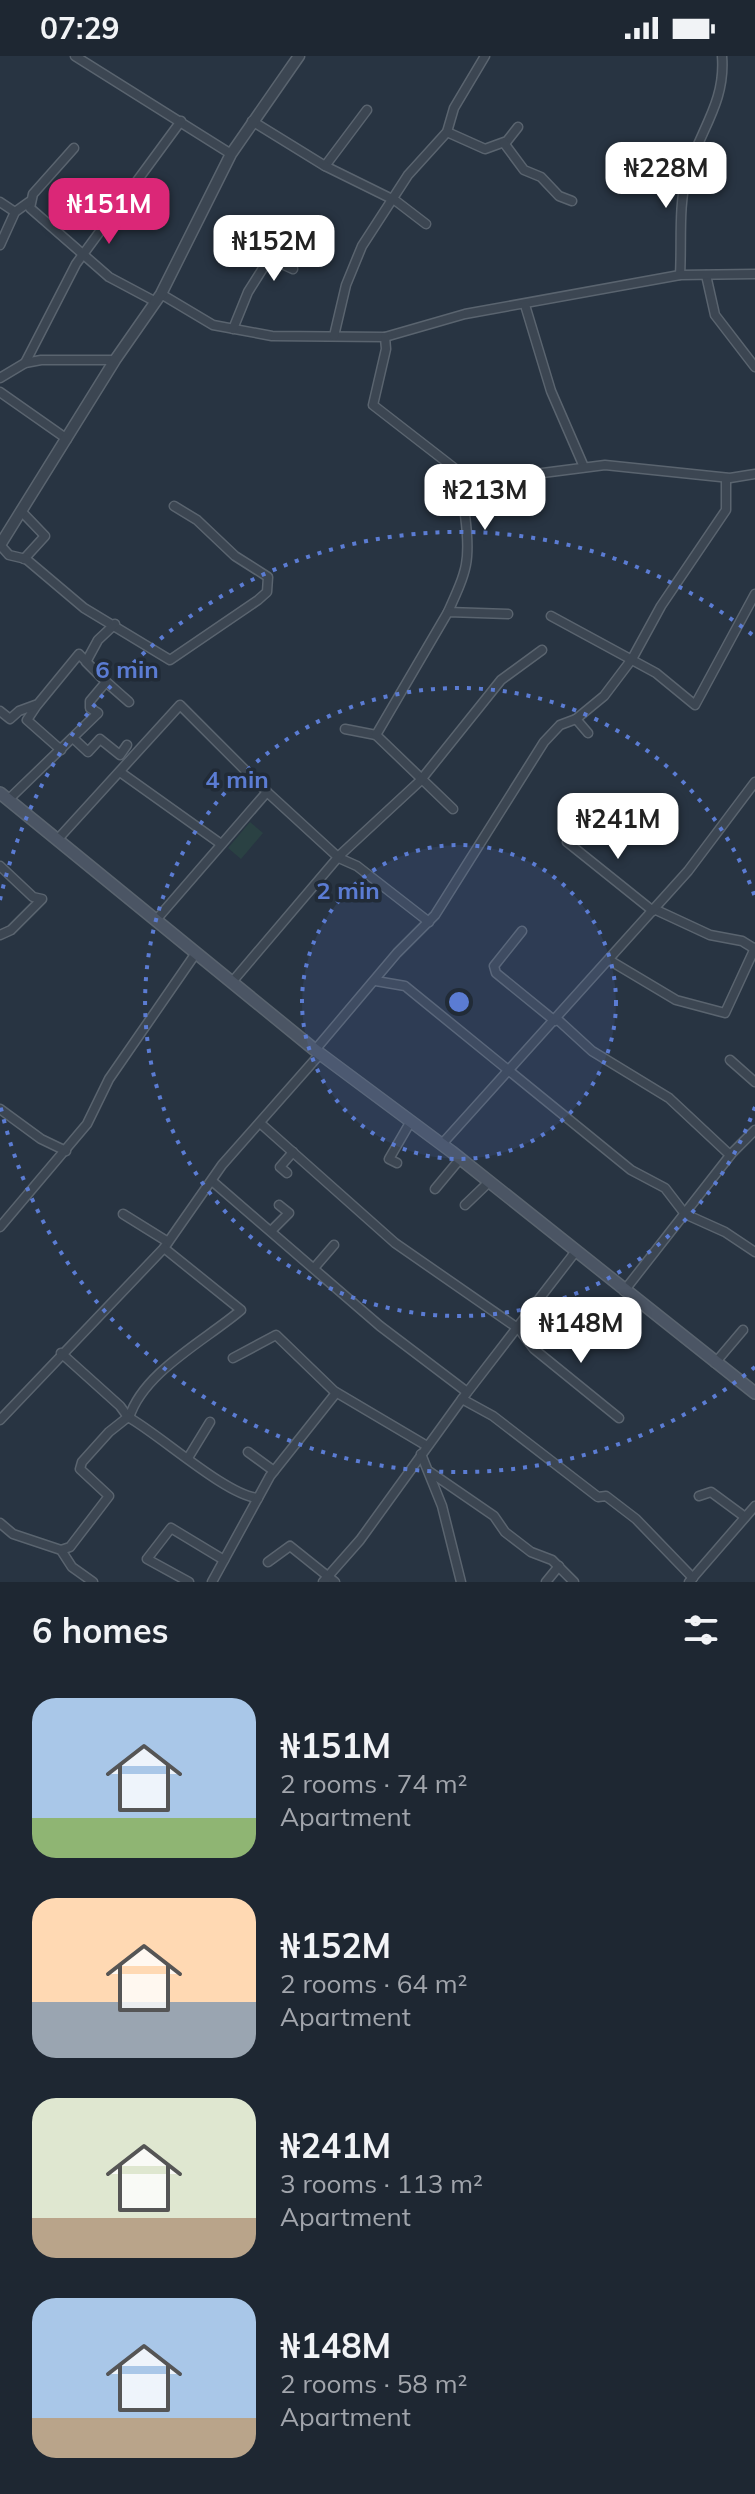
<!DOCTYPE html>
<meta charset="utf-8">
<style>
:root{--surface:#1e2732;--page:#262f3a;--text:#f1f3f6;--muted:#a1a5ac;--accent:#db2777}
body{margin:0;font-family:Mulish,sans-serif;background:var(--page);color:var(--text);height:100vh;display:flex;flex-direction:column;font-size:30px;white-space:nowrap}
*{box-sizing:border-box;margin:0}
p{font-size:26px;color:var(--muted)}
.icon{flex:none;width:44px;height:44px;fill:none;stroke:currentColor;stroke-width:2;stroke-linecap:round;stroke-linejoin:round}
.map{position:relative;height:1526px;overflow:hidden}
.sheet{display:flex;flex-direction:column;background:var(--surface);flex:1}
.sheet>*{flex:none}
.price{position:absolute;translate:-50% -68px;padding:0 18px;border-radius:16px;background:#fff;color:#222;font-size:26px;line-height:52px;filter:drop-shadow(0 2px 4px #0008)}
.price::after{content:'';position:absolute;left:50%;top:48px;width:24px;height:18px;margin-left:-12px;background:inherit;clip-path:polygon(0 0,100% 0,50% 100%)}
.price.current{background:var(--accent);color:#fff}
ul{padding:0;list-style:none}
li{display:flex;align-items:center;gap:24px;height:200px;padding:0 32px}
li span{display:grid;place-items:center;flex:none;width:224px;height:160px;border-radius:24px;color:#555}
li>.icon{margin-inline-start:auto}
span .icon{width:96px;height:96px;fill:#fffc;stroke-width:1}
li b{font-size:34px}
h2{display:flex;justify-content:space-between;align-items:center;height:96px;padding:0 32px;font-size:34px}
.status{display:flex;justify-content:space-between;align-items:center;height:56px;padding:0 40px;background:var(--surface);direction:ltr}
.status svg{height:22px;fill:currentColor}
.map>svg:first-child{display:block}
.grass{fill:#2a4143}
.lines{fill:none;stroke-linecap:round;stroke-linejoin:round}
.minor-casing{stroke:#5a646f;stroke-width:11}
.tertiary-casing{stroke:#5a646f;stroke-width:13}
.secondary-casing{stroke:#5a646f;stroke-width:14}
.minor{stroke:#3c4652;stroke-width:8}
.tertiary{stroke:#3c4652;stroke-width:10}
.secondary{stroke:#4b5564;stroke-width:11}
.ring{fill:none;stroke:#5b7cd3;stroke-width:4;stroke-dasharray:4 8}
.centre{fill:#5b7cd3;stroke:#212b37;stroke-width:4}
.ring-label{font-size:24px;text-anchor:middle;font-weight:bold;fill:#5b7cd3;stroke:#212b37;stroke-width:7;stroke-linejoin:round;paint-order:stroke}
</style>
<div class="status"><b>07:29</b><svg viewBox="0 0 49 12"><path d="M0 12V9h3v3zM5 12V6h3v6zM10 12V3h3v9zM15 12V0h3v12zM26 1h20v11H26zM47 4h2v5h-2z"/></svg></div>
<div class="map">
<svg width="755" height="1526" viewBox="0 0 755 1526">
<rect width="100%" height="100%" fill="#283442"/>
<polygon class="grass" points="250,766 263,777 241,803 228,792"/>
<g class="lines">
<defs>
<g id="minor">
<polyline points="75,0 231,98"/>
<polyline points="252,65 325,110 367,54"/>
<polyline points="447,76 485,93 507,85 518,71"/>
<polyline points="504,87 524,114 541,121 559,140 572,145"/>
<polyline points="74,92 33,138 30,152 109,221 156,246"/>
<polyline points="325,110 396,145 426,168"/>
<polyline points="0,146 15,156"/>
<polyline points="0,189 15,156 29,146"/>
<polyline points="271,203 293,213"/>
<path d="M680,219C682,186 678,150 687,118C699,75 726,47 722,0"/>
<polyline points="706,219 715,259 755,311"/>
<polyline points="161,238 213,269 272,280 385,281 465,258 680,219 755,218"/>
<polyline points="525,249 551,335 584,411"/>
<polyline points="233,273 248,236 289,171"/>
<polyline points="334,280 346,229 362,190 408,119 447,76 454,52 485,0"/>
<path d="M385,281L386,293L373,349L458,415C464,429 463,443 465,459C471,505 467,514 448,556"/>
<polyline points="25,307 76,208 181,65"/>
<polyline points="0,322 25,307 41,304 115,304"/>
<polyline points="0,336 67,383"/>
<polyline points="527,419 605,409 730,422 755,418"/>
<polyline points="21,455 45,480 24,503"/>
<polyline points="0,489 9,499 26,503 84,552 170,604 258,544 267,536 268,521 235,500 197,464 174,450"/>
<polyline points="551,560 656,617 695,649 755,538"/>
<polyline points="37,649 27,664 61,694"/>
<polyline points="0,655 10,663 19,655 38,648 79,598 101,621 86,606 98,584 115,568"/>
<polyline points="576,663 588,677"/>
<polyline points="345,673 376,679"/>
<polyline points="73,682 88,696 100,683 120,699 127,689"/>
<polyline points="120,716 221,788"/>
<polyline points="8,744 98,657 90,652 90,645 106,626 129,646 101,621"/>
<polyline points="453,753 376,679 448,556 508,558"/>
<polyline points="573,761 567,786 653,855"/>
<polyline points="57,784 180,649 267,736"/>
<polyline points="0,810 33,841 42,843 11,874 0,879"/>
<polyline points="654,853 710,879 742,885 755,893"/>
<polyline points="156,864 267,736 339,802 357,810 429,866"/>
<polyline points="522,875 494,910 496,917 555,965"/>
<polyline points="609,904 676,944 725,957 755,892"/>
<polyline points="376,925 405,930 631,1114 665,1132 685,1158 725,1176 755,1196"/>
<polyline points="232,926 340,799 420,725 501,624 542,594"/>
<polyline points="557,963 592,995 669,1042 730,1099"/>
<polyline points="315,994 397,897 435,859 544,686 560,669 576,663 604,640 632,603 661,550 726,454 726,422"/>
<polyline points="730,1004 755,1026"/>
<polyline points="0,1053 41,1083 66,1095"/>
<polyline points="260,1067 395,1187 519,1273 534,1293 619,1362"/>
<polyline points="442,1088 688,815 755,726"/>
<polyline points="397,1107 389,1103 411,1065"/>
<polyline points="287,1117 280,1111 293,1096"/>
<polyline points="212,1125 380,1270 467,1336"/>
<polyline points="435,1133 460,1103"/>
<polyline points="465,1149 489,1126"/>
<polyline points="123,1158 168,1186"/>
<polyline points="0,1171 87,1068 109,1023 196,897"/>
<polyline points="272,1174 289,1157 279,1149"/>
<polyline points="315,1211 334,1189"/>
<polyline points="624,1235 732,1097 755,1074"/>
<path d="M61,1297L120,1350L128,1361C159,1378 227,1440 258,1442"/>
<polyline points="233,1302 276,1279 334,1335 427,1390"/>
<polyline points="715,1307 743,1274"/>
<polyline points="462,1343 493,1360 598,1441 606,1440 636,1463 693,1522"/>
<path d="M129,1362C143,1316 206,1284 241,1254L164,1192L222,1109L320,998"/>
<polyline points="0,1364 164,1192"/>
<polyline points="248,1396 274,1415"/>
<polyline points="421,1398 442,1450 461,1526"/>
<polyline points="188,1402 210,1366"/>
<polyline points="430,1416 494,1460 505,1476 531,1496 552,1504 574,1526"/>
<polyline points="699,1440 711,1436 745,1461"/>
<polyline points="0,1467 13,1478 61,1494 72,1511 93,1526"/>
<polyline points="61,1494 70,1491 109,1440 80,1413 82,1406 109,1376 128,1361"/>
<polyline points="268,1506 290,1490 335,1526"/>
<polyline points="189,1526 147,1503 171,1472 224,1504"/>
<polyline points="212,1526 270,1420 336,1337"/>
<polyline points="323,1526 360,1484 462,1343 576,1195"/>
<polyline points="546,1526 559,1510"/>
<polyline points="689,1526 755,1450"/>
</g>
<polyline id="tertiary" points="0,489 115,304 161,238 231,98 299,0"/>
<polyline id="secondary" points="0,737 315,994 452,1096 755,1337"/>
</defs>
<use href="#minor" class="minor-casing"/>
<use href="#tertiary" class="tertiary-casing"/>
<use href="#secondary" class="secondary-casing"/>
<use href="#minor" class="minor"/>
<use href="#tertiary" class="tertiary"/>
<use href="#secondary" class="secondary"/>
</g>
<circle cx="459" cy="946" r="157" fill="#5b7cd3" fill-opacity=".12"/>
<g class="ring">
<circle cx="459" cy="946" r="157"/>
<path d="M755 1051A314 314 0 1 1 755 841"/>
<path d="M755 1311A470 470 0 0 1 0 1048M0 844A470 470 0 0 1 755 581"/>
</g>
<circle cx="459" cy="946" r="12" class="centre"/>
<g class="ring-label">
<text x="127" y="622">6 min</text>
<text x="237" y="732">4 min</text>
<text x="348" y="843">2 min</text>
</g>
</svg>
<b class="price" style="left:666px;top:154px">₦228M</b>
<b class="price current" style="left:109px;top:190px">₦151M</b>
<b class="price" style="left:274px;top:227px">₦152M</b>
<b class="price" style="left:485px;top:476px">₦213M</b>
<b class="price" style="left:618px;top:805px">₦241M</b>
<b class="price" style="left:581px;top:1309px">₦148M</b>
</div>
<section class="sheet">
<h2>6 homes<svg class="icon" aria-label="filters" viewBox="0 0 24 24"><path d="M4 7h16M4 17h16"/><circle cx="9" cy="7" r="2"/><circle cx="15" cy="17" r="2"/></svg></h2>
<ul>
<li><span style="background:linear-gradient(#a9c7e8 75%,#8fb573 0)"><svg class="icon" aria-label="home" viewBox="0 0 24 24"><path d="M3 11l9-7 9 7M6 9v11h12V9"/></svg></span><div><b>₦151M</b><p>2 rooms · 74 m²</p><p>Apartment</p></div></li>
<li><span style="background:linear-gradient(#ffd9b3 65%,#9aa5b1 0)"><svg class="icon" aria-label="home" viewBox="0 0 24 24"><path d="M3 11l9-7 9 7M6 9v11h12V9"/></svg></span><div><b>₦152M</b><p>2 rooms · 64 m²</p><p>Apartment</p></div></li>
<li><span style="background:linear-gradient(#dfe7d0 75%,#b9a48a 0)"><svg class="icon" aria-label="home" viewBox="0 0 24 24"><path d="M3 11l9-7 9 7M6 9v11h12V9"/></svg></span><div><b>₦241M</b><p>3 rooms · 113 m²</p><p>Apartment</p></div></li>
<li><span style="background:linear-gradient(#a9c7e8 75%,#b9a48a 0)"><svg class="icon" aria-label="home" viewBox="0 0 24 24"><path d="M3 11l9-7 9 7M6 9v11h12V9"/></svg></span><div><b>₦148M</b><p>2 rooms · 58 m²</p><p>Apartment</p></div></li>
</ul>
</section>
